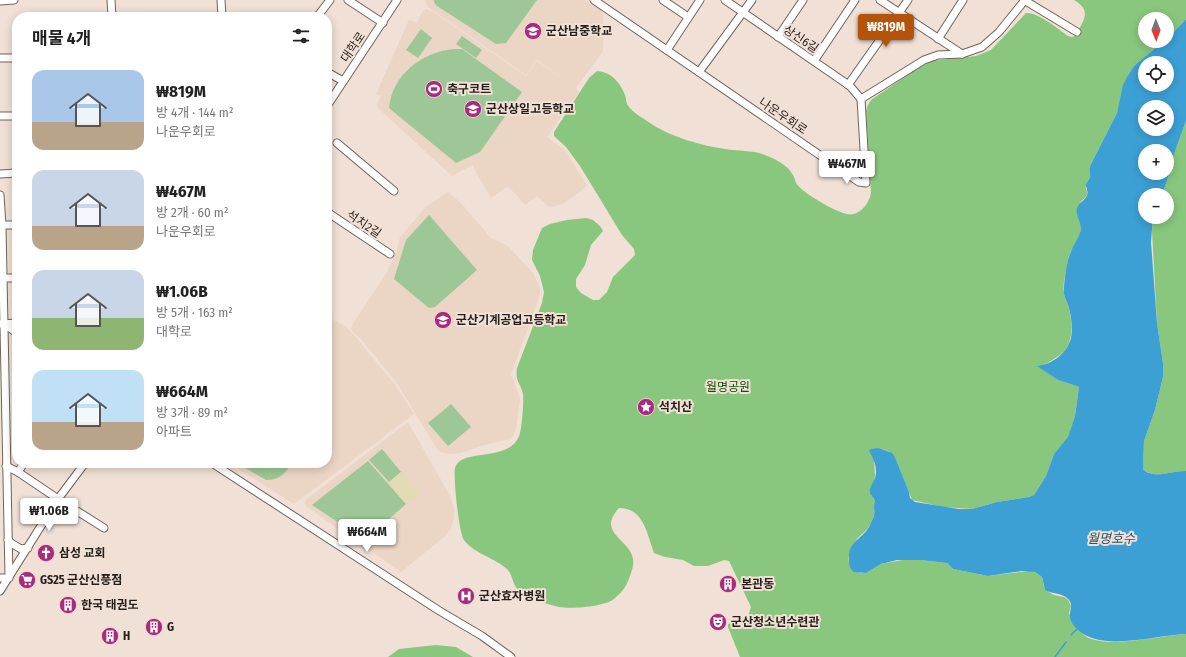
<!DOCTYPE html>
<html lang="ko">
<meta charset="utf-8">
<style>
:root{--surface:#fff;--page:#f6f6f6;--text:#222;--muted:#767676;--accent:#b45309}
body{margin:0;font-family:"Fira Sans Condensed","Noto Sans KR",sans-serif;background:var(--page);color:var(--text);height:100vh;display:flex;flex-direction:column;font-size:15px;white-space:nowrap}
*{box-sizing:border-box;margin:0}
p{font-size:13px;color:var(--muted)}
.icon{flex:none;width:22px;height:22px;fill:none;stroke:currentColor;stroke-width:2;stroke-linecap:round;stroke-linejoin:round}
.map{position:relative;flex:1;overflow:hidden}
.panel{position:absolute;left:12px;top:12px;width:320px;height:456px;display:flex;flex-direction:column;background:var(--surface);border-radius:16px;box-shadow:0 2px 10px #0003}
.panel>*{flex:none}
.needle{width:26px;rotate:179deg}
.tools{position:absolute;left:1138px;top:12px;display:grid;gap:8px}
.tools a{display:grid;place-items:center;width:36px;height:36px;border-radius:50%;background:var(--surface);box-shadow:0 2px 10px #0003;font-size:20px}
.price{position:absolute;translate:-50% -34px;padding:0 9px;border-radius:4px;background:#fff;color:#222;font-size:13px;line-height:26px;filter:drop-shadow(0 1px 2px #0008)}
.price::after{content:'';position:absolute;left:50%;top:24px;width:12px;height:9px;margin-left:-6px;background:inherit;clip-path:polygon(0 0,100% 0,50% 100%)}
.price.on{background:var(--accent);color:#fff}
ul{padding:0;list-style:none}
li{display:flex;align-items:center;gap:12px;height:100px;padding:0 20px}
li span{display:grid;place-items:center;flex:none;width:112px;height:80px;border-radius:12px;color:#555}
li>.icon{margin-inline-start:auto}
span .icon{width:48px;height:48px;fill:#fffc;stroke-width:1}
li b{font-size:17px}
h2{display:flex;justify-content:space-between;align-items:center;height:48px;padding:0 20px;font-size:17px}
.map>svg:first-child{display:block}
.built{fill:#ebd5c5}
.green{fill:#9dc796}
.forest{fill:#89c77e}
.sand{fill:#e4dab5}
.water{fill:#3da0d5;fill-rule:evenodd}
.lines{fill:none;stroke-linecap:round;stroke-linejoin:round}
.stream{stroke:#3da0d5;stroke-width:1.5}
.minor-casing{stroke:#72645a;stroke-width:9}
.minor{stroke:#fff;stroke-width:7}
.labels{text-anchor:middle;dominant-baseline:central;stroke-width:4;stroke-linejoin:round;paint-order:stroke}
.poi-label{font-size:12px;font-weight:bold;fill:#251f1b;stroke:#f0e0d5;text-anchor:start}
.street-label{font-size:12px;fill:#251f1b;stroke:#f0e0d5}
.park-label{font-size:12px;fill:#135004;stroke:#f0e0d5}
.water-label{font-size:13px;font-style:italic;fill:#274f66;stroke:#f0e0d5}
</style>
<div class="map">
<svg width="1186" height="657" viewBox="0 0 1186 657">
<rect width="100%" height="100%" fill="#f0e0d5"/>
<g class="built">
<polygon points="425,0 586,0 601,10 603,15 603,51 576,88 579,92 547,137 566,151 587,186 563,204 551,207 548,206 537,196 525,205 508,186 491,198 472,165 452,176 451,175 378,108 377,104 381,96 376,94 409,20 417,23 422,12 426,9 432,11 526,76 537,61 570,84 537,60 526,75 428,7"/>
<polygon points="448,192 460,202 491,238 508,246 533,273 540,288 540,294 530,323 511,374 520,398 516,429 514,435 511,438 503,441 491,443 460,453 449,454 440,452 437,449 397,383 361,339 352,331 351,327 386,274 397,250 400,237 427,206"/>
<polygon points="327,318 332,319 346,327 354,335 395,385 414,414 294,504 229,463 327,463"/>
<polygon points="408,422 450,496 454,508 454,517 451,529 445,536 401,572 307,507 304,503 307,499"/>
</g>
<g class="green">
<polygon points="434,0 537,0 506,43 496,44 437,6 434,2"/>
<polygon points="421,29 432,38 418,58 406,50"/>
<polygon points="462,36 482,50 476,58 456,44"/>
<path d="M454,49H462L522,92L480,152L456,163L389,108C392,75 422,52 454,49Z"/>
<polygon points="429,215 477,270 435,307 429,308 394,279 406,240"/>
<polygon points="451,404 471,427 448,446 428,423"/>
<polygon points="382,449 401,472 389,482 369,460"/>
<polygon points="368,461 406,504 365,540 312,505"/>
<path d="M237,463H292C285,474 279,480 266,480Z"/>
</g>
<g class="forest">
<path d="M1074,0H1186V19L1167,39V19H1145V41H1164L1135,65L1128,75L1117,113L1090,166C1088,176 1094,173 1085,185C1091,200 1083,196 1079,205C1074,213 1082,221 1081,229C1079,240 1070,249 1068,260C1067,270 1062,283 1064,293C1064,297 1066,301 1068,305C1073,322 1075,347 1057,357C1051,361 1045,365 1038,366L1058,380L1079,387L1075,416L1068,438L1054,454L1046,476L1034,495L1029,497L997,502L972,509L943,507L912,500L895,457L888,451L879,448L874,459L875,476L871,495L875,501C873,507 875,511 874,516C873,519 871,522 870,525C867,531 861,534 857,539C850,547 845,560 852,570L861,573H866L881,564L885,563L903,560H920L947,563L953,569L988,576L1029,571L1035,572L1042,577L1044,587C1046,589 1049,592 1052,594C1062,598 1067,594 1071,606L1069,613C1073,619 1077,628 1083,634C1100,651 1163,635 1186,634V657H740L728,627V624L748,616L751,607L729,561L724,560L708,566H694L683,560L665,557L654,553C647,534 644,508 619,508C596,533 630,539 633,559C634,565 632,570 630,576C626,587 623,591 615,598C606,607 572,609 559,607C549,605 531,599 522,593C511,586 514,576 507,569C495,558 473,553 464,540C459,534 453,476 455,468C461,447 512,464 520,433C522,426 524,400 523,394C520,381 515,382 517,368L542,303L544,292L540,276L532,260L533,250L542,228L550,224L567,220L586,218L593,220L600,226L603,231L591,245L585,265L576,279V287L581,293L593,300H599L607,292L613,277L635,255L634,249L622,235L580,166L566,147L554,136V132L589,78L597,71C611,72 620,82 625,95C626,98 626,101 627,104C632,113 645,119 653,125C672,137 703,146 725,149C743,152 754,149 772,158C781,162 790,168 794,177C795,179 795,181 796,183C802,193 836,212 847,214C859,217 870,203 871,192L866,111L868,105L871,100L915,70L932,61L976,56L991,50L1026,13C1038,12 1058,29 1068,36L1072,37L1075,36C1083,21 1093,11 1074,0Z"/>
<path d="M1186,121V471C1173,470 1154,480 1143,469L1144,441L1155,410L1163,377V363L1157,323L1152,231L1153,217H1167V195H1162L1171,169L1173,157Z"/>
<polygon points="436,645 456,647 473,657 388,657 399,649"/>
</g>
<polygon class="sand" points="402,471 420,493 406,504 388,483"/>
<path class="water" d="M1186,19V121L1173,157L1171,169L1162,195H1145V217H1153L1151,242L1157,323L1163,363V377L1155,410L1144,441L1143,469C1153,480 1173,470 1186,471V634C1155,635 1101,653 1077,629C1062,614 1077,608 1068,599C1063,593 1052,594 1045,590L1042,577L1035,572L1022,571L988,576L953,569L947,563L920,560H897L881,564L866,573L854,572C850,569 849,566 849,561C847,540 863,540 870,525C871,522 873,519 874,516C875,511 873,507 875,501C874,498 871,496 870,493C869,488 873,483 875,478C878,469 874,459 869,451L871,449L879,448L892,453L895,457L909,492L910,498L915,502L959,509H972L997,502L1029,497L1034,495L1046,476L1054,454L1068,437L1075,416L1079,387L1058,380L1037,366C1053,364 1067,353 1071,338C1073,328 1071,314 1068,305C1066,300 1063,295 1064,290C1064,282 1067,260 1070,254C1073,245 1079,238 1081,229C1081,221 1075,215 1077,208C1079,201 1090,199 1087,190C1087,188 1086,186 1085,185C1094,173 1088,176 1090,166L1117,113L1123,85L1128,75L1135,65L1164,41H1167V39ZM1145,63H1167V85H1145ZM1145,107H1167V129H1145ZM1145,151H1167V173H1145Z"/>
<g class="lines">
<g class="stream">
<polyline points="1071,635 1077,629"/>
<polyline points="1055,657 1066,642"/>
</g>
<defs>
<g id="minor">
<polyline points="111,0 112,17"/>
<polyline points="221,0 222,17"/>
<polyline points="348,0 383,23"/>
<polyline points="594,0 859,182 866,183 861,99 924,60 938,55 962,54 982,47 999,32 1025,0"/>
<polyline points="663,0 688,17"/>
<polyline points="725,0 850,86 861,99"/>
<polyline points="880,0 962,54"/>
<polyline points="1024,0 1077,32"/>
<polyline points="0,1 14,0"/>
<polyline points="317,17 330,0"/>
<polyline points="778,37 803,0"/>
<polyline points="938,39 963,0"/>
<polyline points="667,50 700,0"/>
<polyline points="0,58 17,58"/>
<polyline points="814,61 855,0"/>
<polyline points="327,72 343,81"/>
<polyline points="699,72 752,0"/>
<polyline points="848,85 908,0"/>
<polyline points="327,106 397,0"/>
<polyline points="0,116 17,116"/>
<polyline points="337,143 394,191"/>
<polyline points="0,174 17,173"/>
<polyline points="0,195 2,225 9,578 0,578"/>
<polyline points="327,212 390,254"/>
<polyline points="0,225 17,225"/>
<polyline points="3,278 17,278"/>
<polyline points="1,324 17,323"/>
<polyline points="4,324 17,333"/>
<polyline points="212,463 438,610 482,636 511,657"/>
<polyline points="6,466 18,472 24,463"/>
<polyline points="18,472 58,499 104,528"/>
<polyline points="8,540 11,543 21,549 28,548"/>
<polyline points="0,591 58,499 85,463"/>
</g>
</defs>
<use href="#minor" class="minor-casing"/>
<use href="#minor" class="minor"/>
</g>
<defs>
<symbol id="school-disc" viewBox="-11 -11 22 22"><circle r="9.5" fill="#a82b7d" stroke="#f0e0d5"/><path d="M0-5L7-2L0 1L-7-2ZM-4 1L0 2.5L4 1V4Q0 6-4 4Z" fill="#fff"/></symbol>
<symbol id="stadium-disc" viewBox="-11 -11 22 22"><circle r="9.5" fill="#a82b7d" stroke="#f0e0d5"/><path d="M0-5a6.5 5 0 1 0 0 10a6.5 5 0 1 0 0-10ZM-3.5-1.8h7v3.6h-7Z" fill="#fff"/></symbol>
<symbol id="sight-disc" viewBox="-11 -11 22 22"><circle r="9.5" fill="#a82b7d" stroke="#f0e0d5"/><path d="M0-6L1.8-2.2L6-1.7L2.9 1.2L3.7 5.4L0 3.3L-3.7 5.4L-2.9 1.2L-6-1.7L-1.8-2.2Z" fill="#fff"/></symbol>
<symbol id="church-disc" viewBox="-11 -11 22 22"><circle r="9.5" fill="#a82b7d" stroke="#f0e0d5"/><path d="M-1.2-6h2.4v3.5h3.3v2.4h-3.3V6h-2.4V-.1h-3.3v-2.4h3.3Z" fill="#fff"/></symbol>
<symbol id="supermarket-disc" viewBox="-11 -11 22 22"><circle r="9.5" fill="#a82b7d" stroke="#f0e0d5"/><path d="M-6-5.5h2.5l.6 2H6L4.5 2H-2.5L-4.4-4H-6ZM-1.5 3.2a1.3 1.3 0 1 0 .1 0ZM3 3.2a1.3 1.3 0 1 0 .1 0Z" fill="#fff"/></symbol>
<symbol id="building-disc" viewBox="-11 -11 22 22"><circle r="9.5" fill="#a82b7d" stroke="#f0e0d5"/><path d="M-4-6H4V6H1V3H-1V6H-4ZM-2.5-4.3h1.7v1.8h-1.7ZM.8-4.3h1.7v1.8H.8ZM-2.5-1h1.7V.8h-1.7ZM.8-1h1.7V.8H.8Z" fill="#fff"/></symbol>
<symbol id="hospital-disc" viewBox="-11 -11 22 22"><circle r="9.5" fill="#a82b7d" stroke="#f0e0d5"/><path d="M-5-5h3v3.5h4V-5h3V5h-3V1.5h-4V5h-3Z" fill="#fff"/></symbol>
<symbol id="theatre-disc" viewBox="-11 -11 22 22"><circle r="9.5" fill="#a82b7d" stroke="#f0e0d5"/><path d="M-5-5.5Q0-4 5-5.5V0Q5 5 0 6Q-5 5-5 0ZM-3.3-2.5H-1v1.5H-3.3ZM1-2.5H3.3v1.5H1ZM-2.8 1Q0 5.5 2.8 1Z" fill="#fff"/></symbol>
</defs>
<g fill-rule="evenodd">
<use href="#school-disc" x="523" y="21" width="20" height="20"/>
<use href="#stadium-disc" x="424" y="79" width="20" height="20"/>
<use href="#school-disc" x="463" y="99" width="20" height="20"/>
<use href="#school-disc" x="433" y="310" width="20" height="20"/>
<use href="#sight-disc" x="636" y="397" width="20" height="20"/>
<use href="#church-disc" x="36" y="543" width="20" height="20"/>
<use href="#supermarket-disc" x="17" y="570" width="20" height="20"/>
<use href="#building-disc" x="718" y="574" width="20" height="20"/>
<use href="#hospital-disc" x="456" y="586" width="20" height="20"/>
<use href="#building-disc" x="58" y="595" width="20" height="20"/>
<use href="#theatre-disc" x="708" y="612" width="20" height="20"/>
<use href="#building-disc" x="144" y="617" width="20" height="20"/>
<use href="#building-disc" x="100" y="626" width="20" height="20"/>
</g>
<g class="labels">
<g class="poi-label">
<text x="546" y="31">군산남중학교</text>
<text x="447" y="89">축구코트</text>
<text x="486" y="109">군산상일고등학교</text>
<text x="456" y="320">군산기계공업고등학교</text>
<text x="659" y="407">석치산</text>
<text x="59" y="553">삼성 교회</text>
<text x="40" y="580">GS25 군산신풍점</text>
<text x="741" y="584">본관동</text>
<text x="479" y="596">군산효자병원</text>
<text x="81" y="605">한국 태권도</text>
<text x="731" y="622">군산청소년수련관</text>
<text x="167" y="627">G</text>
<text x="123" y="636">H</text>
</g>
<g class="street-label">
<text transform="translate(801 39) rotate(34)">상신6길</text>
<text transform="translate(353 47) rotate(-56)">대학로</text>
<text transform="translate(783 116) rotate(34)">나운우회로</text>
<text transform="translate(364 224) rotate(34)">석치2길</text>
</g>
<g class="park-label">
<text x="728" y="387">월명공원</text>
</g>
<g class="water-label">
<text x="1111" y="538">월명호수</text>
</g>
</g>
</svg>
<div class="tools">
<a><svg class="needle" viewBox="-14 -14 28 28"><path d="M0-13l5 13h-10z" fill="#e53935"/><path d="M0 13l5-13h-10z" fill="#767676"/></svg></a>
<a><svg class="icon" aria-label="locate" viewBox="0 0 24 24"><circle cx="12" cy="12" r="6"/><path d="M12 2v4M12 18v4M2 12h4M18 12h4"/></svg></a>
<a><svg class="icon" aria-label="layers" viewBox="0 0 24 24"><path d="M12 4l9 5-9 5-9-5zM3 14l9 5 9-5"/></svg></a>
<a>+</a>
<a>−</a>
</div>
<b class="price on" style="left:886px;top:48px">₩819M</b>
<b class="price" style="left:847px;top:185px">₩467M</b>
<b class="price" style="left:49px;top:532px">₩1.06B</b>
<b class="price" style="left:367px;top:553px">₩664M</b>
<section class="panel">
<h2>매물 4개<svg class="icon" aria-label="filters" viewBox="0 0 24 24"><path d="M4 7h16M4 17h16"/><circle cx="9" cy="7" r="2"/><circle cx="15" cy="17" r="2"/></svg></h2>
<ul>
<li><span style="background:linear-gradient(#a9c7e8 65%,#b9a48a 0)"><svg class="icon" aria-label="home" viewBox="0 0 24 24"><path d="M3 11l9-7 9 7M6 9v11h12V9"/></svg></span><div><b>₩819M</b><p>방 4개 · 144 m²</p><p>나운우회로</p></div></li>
<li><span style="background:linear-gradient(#c9d6e8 70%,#b9a48a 0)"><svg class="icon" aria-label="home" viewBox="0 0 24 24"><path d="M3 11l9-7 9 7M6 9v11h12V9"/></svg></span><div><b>₩467M</b><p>방 2개 · 60 m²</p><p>나운우회로</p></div></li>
<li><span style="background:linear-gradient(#c9d6e8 60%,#8fb573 0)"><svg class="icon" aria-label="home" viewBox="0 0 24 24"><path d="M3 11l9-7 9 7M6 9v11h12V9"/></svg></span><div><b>₩1.06B</b><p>방 5개 · 163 m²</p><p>대학로</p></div></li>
<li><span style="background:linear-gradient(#bfe0f5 65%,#b9a48a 0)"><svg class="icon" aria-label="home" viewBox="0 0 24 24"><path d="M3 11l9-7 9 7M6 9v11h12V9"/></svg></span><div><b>₩664M</b><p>방 3개 · 89 m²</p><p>아파트</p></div></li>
</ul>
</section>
</div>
